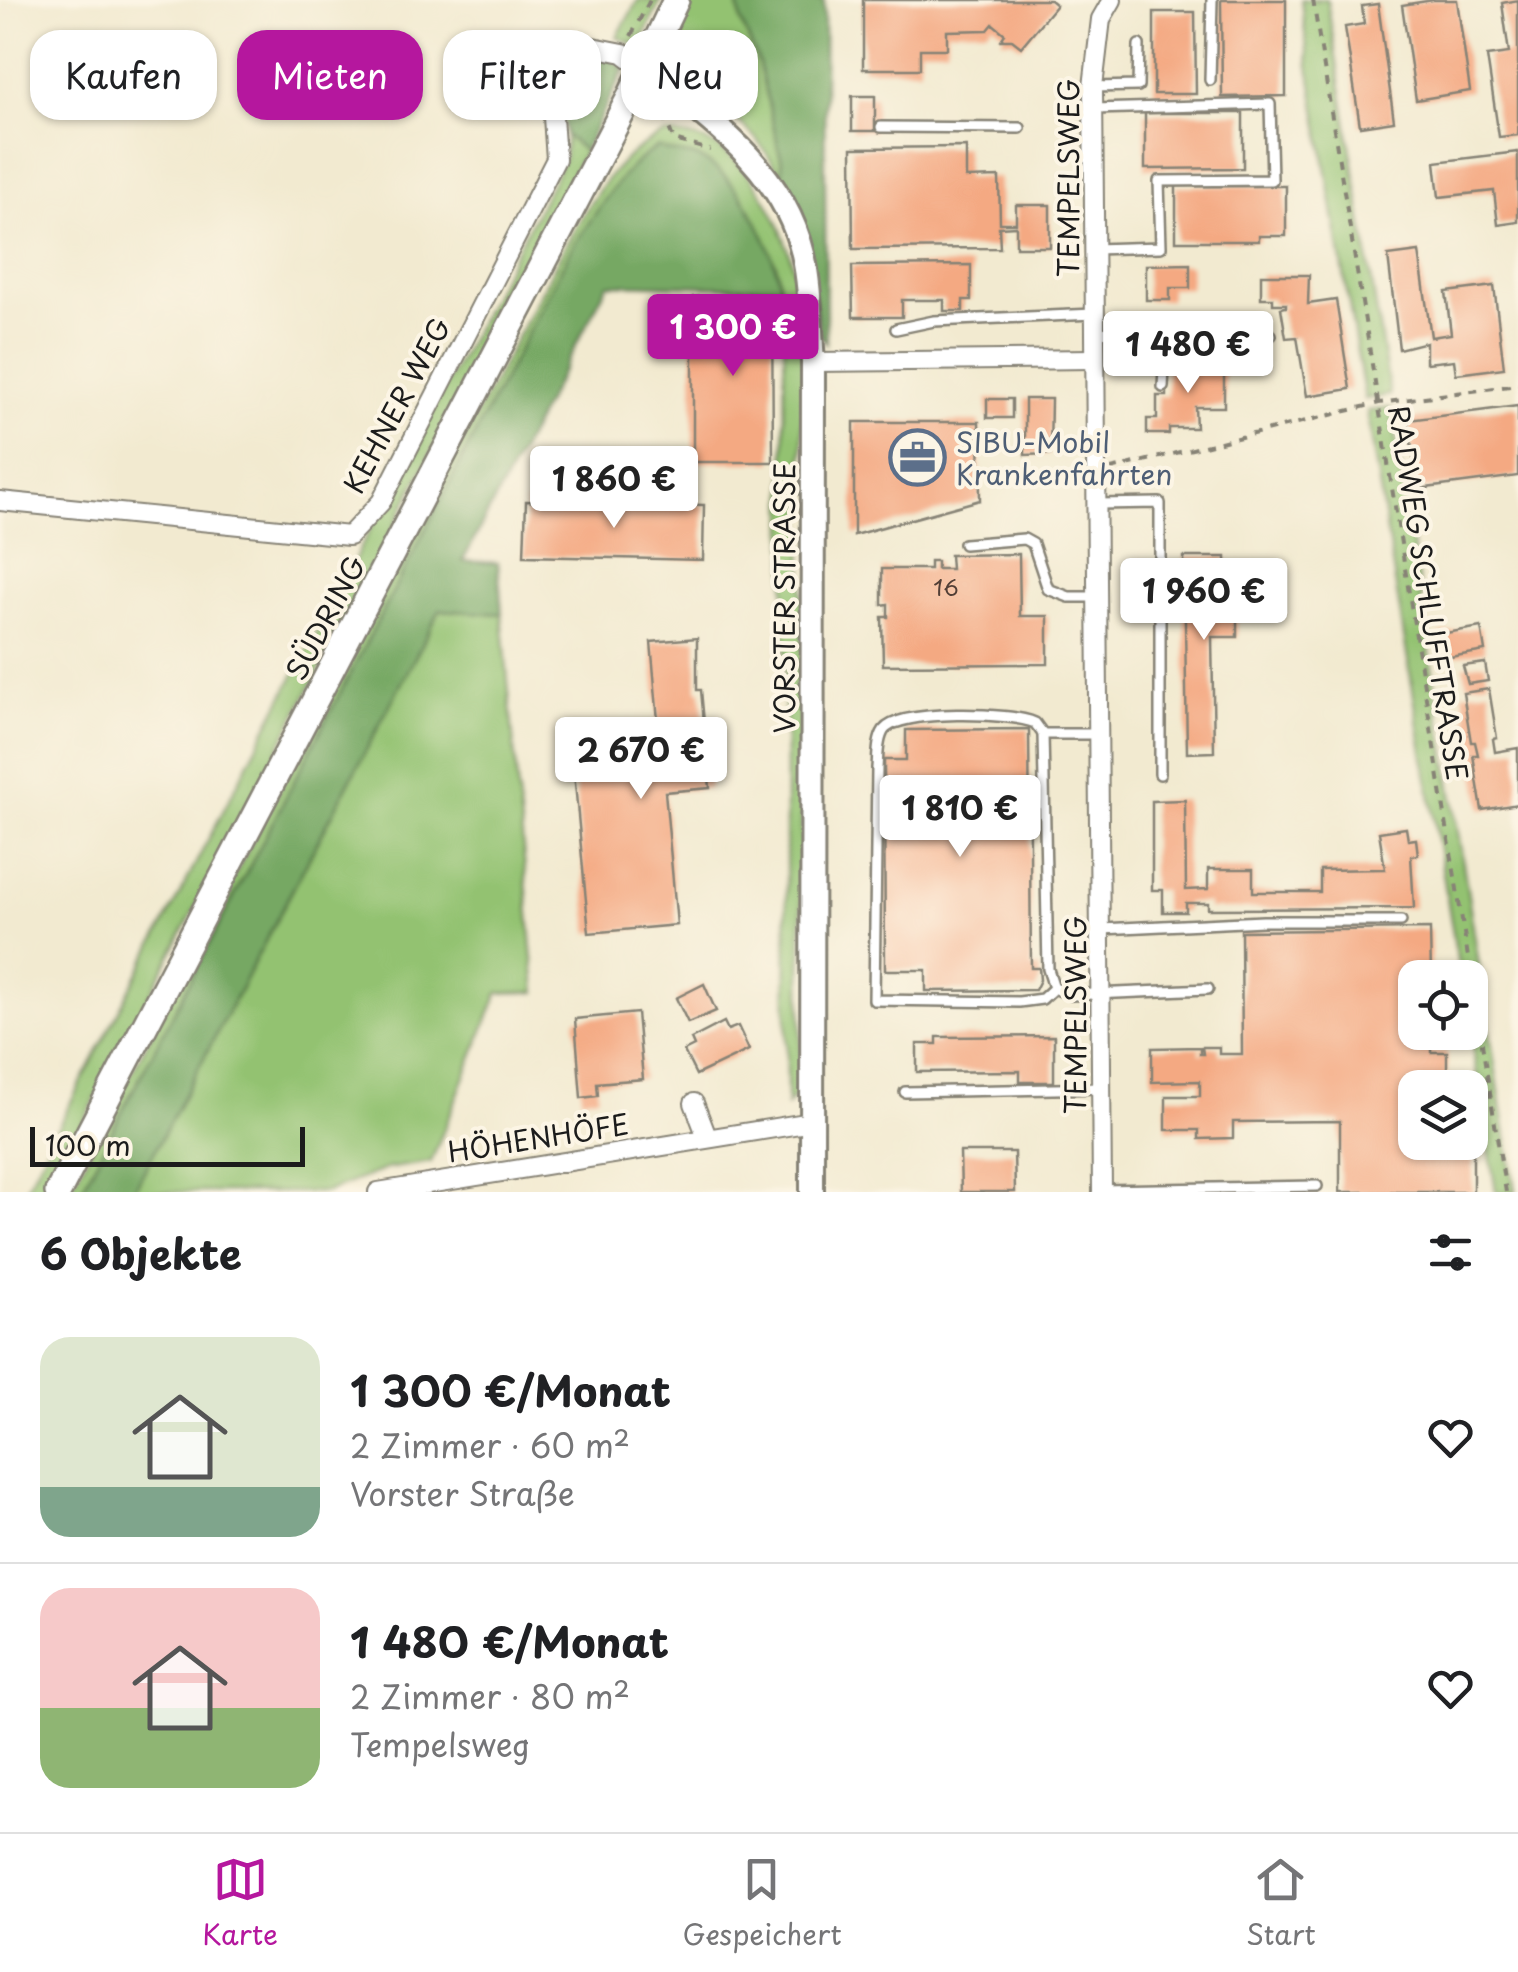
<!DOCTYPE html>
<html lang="de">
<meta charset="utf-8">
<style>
:root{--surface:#fff;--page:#f2f2f2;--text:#202124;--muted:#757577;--line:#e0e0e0;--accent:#b5179e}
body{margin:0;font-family:"Playpen Sans",sans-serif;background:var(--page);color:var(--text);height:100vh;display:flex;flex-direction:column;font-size:38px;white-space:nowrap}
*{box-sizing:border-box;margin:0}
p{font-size:32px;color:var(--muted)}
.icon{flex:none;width:55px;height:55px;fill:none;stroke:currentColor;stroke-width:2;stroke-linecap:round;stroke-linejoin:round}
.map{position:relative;height:1192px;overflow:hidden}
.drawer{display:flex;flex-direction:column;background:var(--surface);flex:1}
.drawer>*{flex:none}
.hud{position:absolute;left:30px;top:30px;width:1000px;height:90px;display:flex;gap:20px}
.fabs{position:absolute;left:1398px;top:960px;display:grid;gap:20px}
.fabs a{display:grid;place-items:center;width:90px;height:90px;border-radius:20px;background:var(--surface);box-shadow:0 2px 8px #0004;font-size:50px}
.scale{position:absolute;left:30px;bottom:25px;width:275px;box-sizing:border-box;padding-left:10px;border:5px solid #1c1c1c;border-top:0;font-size:28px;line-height:35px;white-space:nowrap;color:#1c1c1c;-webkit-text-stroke:8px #fcf5e5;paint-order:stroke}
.price{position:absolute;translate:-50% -85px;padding:0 22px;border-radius:10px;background:#fff;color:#222;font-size:32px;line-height:65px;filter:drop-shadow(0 2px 5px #0008)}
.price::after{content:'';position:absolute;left:50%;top:60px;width:30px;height:22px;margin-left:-15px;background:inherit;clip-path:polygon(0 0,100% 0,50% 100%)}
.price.selected{background:var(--accent);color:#fff}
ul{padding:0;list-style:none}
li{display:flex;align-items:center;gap:30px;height:250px;padding:0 40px}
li+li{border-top:2px solid var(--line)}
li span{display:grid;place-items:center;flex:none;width:280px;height:200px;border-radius:30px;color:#555}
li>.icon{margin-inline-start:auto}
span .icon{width:120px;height:120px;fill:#fffc;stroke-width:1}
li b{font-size:42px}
h2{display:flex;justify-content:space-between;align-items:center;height:120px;padding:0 40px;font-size:42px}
.pill{padding:0 35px;border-radius:30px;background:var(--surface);box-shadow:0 2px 8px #0004;font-size:35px;line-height:90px}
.pill.selected{background:var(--accent);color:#fff}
.tabs{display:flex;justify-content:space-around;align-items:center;height:140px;border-top:2px solid var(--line);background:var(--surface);font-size:28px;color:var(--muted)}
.tabs a{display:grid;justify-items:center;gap:5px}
.tabs .selected{color:var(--accent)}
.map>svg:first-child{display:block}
.green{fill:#93c271;stroke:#586f46;stroke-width:2.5}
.forest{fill:#76a863;stroke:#496240;stroke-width:2.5}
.building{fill:#f4a982}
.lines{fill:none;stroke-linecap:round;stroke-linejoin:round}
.service-casing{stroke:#878376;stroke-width:14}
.minor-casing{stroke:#878376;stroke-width:22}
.tertiary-casing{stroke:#878376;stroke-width:28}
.secondary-casing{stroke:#878376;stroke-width:30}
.path{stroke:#878376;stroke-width:4;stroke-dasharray:8 8;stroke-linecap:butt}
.service{stroke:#fff;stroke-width:9}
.minor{stroke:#fff;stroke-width:18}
.tertiary{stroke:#fff;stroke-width:22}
.secondary{stroke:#fff;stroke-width:25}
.labels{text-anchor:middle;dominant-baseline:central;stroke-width:8;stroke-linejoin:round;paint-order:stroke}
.number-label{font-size:22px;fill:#523f36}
.street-label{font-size:28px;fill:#1c1c1c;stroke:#fcf5e5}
.service-label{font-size:28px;fill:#4e5e75;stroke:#fcf5e5;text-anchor:start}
</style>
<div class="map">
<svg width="1518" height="1192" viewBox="0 0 1518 1192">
<rect width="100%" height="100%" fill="#fcf5e5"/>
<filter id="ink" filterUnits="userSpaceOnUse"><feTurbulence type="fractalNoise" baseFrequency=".01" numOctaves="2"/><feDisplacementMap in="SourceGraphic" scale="20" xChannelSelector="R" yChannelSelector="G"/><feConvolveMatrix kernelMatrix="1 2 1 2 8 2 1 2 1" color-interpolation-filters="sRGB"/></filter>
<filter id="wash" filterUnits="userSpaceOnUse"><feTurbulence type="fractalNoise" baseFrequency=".0048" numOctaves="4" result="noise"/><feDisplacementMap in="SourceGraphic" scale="40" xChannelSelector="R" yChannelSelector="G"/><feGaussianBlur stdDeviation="2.25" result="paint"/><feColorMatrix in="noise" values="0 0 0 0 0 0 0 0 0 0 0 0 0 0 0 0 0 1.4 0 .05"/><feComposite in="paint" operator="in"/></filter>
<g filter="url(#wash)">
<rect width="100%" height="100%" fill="#f2ead0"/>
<g class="green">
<polygon points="638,0 661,0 639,47 617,37"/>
<path d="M690,0H737L741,21L759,64L782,163V179C774,165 766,151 756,139C738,118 680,75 677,53C674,34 683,17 690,0Z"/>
<polygon points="1301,0 1327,0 1390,395 1365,399 1309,67"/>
<path d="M665,134C683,135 700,137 716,146C758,171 785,230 795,275C801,302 800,332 803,359L801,1090L787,1105L784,314L776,263L697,157L670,154L574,244L80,1192H69L566,244C592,200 615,154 665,134Z"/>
<polygon points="566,136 584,151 382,550 47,1192 24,1192 564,159"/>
<polygon points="1391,408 1515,1192 1496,1192 1470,1033 1470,978 1460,977 1367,411"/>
<polygon points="440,610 502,614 536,992 498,993 431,1162 386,1169 326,1192 133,1192"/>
</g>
<g class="forest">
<polygon points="737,0 824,0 826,343 820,335 798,215 782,179 782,162 759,64 741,21"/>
<polygon points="589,54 605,55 625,68 584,151 566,136 559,87 568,65"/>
<path d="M659,147C672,155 684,152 697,157C740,175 774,246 780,288L608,284L463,561L498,563L502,614L440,610L133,1192H80L574,244C596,214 625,162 659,147Z"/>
</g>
<g id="blocks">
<g class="building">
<polygon points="863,0 1050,0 1056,5 1021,47 1012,40 1001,40 1005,34 993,24 988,30 947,31 947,49 920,49 920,69 863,69"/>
<polygon points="1221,0 1286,0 1286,96 1222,97"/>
<polygon points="1433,0 1457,0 1470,91 1416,100 1402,5"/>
<polygon points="1518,0 1518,135 1499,137 1487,56 1509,53 1502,3"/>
<polygon points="1378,4 1394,121 1360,126 1345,27 1364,24 1362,6"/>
<polygon points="1154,12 1195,12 1196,94 1154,94"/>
<rect x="852" y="96" width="23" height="35"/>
<polygon points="1145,113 1243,113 1243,168 1145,169"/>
<polygon points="966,147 966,178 999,177 1000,223 1016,223 1016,205 1050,205 1050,247 1016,247 1016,226 999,227 1000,248 853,249 852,148"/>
<polygon points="1518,152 1518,222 1498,225 1494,191 1439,197 1435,162"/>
<polygon points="1176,186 1286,186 1286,236 1259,236 1259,241 1176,241"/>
<polygon points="1419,252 1431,337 1451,334 1446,292 1494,286 1504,368 1456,374 1454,360 1426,363 1426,342 1399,349 1388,256"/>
<polygon points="1190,264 1190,288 1170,288 1170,300 1146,300 1146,265"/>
<polygon points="971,265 971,300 963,300 963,311 944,311 944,300 902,300 902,317 853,317 852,266"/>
<polygon points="1261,275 1309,275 1308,304 1336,300 1350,389 1307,396 1297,337 1286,338 1281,308 1286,307 1286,304 1273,304 1273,298 1261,298"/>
<polygon points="704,296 772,296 773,462 693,462 693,297"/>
<polygon points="1224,364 1224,407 1195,407 1196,428 1169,428 1169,434 1147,434 1147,419 1157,419 1157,396 1167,396 1167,365"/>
<rect x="987" y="399" width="25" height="19"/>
<polygon points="1025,399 1051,399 1050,454 1025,455"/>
<polygon points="1518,406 1518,476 1418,489 1408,420"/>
<polygon points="854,422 979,422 980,500 854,535"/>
<polygon points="526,501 704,505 703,560 524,556"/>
<polygon points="1019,554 1020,616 1048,616 1048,664 883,665 882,617 888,617 888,604 882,605 882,569 930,569 930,561 937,561 937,569 951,569 950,555"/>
<polygon points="1184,557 1226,557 1227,612 1237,612 1237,637 1212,637 1214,752 1187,753"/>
<polygon points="1481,627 1485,651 1444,658 1440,634"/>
<polygon points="697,638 697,690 701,690 710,788 665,792 677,925 589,933 572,751 660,743 651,642"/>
<polygon points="1485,663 1488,681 1468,684 1463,666"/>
<polygon points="1489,689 1497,738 1493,739 1495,752 1518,748 1518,804 1482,810 1473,755 1478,755 1475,742 1471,742 1463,693"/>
<polygon points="1029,729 1031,968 1039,968 1040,980 1035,990 926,991 926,970 885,970 884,760 906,760 906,730"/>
<polygon points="1185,800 1186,890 1208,889 1208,869 1253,869 1253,892 1320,892 1320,870 1385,869 1379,832 1406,828 1408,840 1416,839 1418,855 1411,856 1414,908 1208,909 1208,903 1186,903 1186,912 1163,912 1163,890 1152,890 1152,801"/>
<polygon points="1430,929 1431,978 1415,978 1415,1032 1431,1032 1431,1052 1447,1052 1447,1088 1415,1088 1415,1142 1473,1142 1473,1192 1340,1192 1340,1121 1233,1122 1233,1138 1199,1139 1199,1130 1166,1130 1166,1096 1200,1096 1200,1081 1152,1082 1152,1048 1200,1047 1200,1054 1203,1054 1202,1047 1219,1047 1219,1054 1242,1054 1241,931"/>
<polygon points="704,984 716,1011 688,1023 676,998"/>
<polygon points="637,1013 643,1079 597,1083 598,1096 581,1098 575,1019"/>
<polygon points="724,1022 728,1030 738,1026 749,1050 696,1075 684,1051 694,1046 691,1039"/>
<polygon points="1054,1036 1054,1082 1020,1082 1020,1071 917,1072 917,1044 937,1044 937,1037"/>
<polygon points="960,1152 1014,1152 1015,1192 961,1192"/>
</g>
</g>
</g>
<g filter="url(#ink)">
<use href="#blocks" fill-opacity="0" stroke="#878376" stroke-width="2.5"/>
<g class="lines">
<defs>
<g id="service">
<polyline points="1210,80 1212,0"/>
<polyline points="1093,87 1138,86 1139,45"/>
<polyline points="1094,109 1270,104 1272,180 1159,181 1161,247 1094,249"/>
<polyline points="881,127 1020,128"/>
<polyline points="896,329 934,321 1094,314"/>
<polyline points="1094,332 1166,335 1163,387"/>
<polyline points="1166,335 1271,335"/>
<polyline points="1097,504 1160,503 1160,774"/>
<polyline points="964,544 1024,539 1033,544 1048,589 1069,597 1098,597"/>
<path d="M1043,734L1035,723C1012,712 900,709 884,730C877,740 878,757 877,768L874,1000L1019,1002L1042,999L1054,988"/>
<polyline points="1099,734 1043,734 1048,969 1054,988 1071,995 1208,989"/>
<polyline points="1102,929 1263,921 1401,921"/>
<polyline points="905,1092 1102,1088"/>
<polyline points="1102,1190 1317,1186"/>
</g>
<g id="minor">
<polyline points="813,362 1094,359"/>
<polyline points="0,501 349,536 381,502 556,159 551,89 563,60 578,44 623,53 644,69"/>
<polyline points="694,1103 707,1137"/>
<polyline points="378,1192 812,1122"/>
<polyline points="1102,1192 1093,87 1101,19 1112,0"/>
</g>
<path id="tertiary" d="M644,69C710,120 782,167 803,254C811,288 810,327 813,362L812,1192"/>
<polyline id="secondary" points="58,1192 630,97 676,0"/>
</defs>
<use href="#service" class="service-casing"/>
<use href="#minor" class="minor-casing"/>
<use href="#tertiary" class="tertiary-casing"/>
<use href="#secondary" class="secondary-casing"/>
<g class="path">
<polyline points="1313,0 1506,1192"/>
<polyline points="631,36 650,0"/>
<polyline points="649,107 664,116 674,140 710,150"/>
<polyline points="1111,469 1379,403 1518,385"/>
</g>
<use href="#service" class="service"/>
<use href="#minor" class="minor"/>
<use href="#tertiary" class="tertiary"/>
<use href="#secondary" class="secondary"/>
</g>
</g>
<defs>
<symbol id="office-ring" viewBox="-11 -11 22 22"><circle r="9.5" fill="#fcf5e5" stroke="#5c6f8a" stroke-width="1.5"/><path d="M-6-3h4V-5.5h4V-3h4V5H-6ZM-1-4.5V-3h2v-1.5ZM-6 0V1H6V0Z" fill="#5c6f8a"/></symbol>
</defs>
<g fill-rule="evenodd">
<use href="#office-ring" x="886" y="426" width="63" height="63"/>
</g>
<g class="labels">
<g class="number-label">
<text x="946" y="586">16</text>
</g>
<g class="street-label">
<text transform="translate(1067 178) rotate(-90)">TEMPELSWEG</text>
<text transform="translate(396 405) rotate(-62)">KEHNER WEG</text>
<text transform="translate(1429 593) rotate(81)">RADWEG SCHLUFFTRASSE</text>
<text transform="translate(783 598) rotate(-90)">VORSTER STRASSE</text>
<text transform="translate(325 617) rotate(-62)">SÜDRING</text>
<text transform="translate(1074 1015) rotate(-90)">TEMPELSWEG</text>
<text transform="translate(538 1137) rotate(-9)">HÖHENHÖFE</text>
</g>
<g class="service-label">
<text x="956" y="441">SIBU-Mobil<tspan x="956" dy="32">Krankenfahrten</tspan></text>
</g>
</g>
</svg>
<div class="fabs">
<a><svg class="icon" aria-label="locate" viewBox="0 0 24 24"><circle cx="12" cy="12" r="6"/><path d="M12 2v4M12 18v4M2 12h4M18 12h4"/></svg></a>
<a><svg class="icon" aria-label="layers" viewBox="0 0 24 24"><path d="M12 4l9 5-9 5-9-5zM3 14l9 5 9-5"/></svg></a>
</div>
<div class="scale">100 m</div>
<b class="price selected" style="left:733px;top:379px">1 300 €</b>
<b class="price" style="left:1188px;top:396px">1 480 €</b>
<b class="price" style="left:614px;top:531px">1 860 €</b>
<b class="price" style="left:1204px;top:643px">1 960 €</b>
<b class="price" style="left:641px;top:802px">2 670 €</b>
<b class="price" style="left:960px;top:860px">1 810 €</b>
<div class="hud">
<a class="pill">Kaufen</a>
<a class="pill selected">Mieten</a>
<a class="pill">Filter</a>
<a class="pill">Neu</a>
</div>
</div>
<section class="drawer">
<h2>6 Objekte<svg class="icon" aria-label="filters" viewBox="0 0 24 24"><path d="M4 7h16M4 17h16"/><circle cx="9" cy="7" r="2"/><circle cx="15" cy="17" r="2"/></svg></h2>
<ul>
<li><span style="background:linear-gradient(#dfe7d0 75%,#7fa58c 0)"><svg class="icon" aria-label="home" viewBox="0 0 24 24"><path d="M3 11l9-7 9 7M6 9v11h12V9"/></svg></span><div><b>1 300 €/Monat</b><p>2 Zimmer · 60 m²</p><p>Vorster Straße</p></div><svg class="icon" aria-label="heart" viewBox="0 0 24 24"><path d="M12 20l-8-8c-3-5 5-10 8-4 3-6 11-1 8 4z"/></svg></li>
<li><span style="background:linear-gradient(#f6c9c9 60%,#8fb573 0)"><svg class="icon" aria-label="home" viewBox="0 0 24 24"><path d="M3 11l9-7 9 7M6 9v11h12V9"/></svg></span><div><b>1 480 €/Monat</b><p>2 Zimmer · 80 m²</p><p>Tempelsweg</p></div><svg class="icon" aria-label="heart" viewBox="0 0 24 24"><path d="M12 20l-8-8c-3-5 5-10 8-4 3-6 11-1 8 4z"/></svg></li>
</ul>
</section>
<nav class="tabs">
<a class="selected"><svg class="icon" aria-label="map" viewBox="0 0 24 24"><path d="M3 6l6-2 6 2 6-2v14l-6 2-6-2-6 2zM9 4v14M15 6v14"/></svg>Karte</a>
<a><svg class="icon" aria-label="saved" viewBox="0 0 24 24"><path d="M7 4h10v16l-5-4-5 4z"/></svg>Gespeichert</a>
<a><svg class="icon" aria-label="home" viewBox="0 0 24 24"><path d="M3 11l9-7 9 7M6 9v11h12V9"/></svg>Start</a>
</nav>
